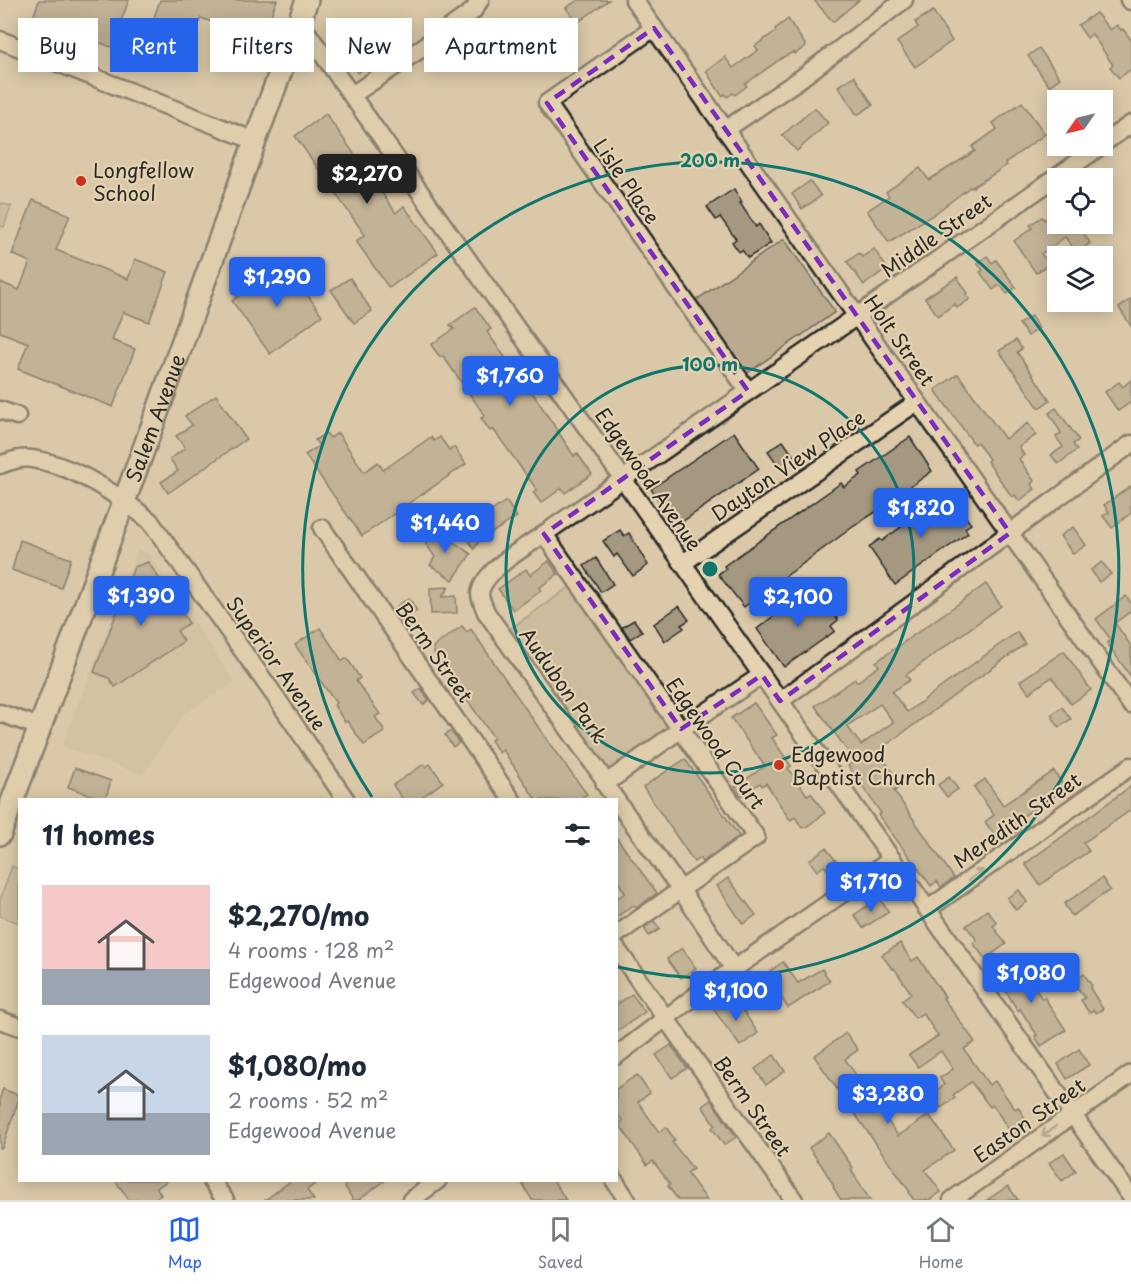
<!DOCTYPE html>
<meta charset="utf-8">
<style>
:root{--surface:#fff;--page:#f2f2f3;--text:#1f2937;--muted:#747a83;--line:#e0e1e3;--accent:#2563eb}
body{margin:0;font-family:"Playpen Sans",sans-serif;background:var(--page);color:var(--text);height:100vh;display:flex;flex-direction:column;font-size:22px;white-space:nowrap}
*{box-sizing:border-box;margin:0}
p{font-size:20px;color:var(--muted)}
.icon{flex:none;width:33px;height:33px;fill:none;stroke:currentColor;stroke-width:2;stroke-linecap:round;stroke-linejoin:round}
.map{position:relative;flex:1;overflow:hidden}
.sheet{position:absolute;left:18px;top:798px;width:600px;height:384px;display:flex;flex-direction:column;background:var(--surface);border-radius:0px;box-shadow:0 3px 15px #0003}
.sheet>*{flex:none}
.guide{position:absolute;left:18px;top:18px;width:600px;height:54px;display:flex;gap:12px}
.needle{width:39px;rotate:236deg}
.buttons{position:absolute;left:1047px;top:90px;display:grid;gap:12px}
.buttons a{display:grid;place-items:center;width:66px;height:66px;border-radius:0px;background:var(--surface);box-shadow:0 3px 15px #0003;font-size:30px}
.price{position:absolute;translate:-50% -51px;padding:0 14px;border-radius:6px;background:var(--accent);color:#fff;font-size:20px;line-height:39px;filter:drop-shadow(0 2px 3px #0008)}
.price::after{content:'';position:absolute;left:50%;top:36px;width:18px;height:14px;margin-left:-9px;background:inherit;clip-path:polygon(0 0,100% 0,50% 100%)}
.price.current{background:#222;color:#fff}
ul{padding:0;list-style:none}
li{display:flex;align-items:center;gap:18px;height:150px;padding:0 24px}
li span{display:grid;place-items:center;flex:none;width:168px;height:120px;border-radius:0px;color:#555}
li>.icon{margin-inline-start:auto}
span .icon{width:72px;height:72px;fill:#fffc;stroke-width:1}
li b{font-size:26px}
h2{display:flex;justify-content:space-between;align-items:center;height:72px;padding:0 24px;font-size:26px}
.pill{padding:0 21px;border-radius:0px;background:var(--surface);box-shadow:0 3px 15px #0003;font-size:21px;line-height:54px}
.pill.current{background:var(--accent);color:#fff}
.tab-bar{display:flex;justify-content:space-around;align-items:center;height:84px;border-top:2px solid var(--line);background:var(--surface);font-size:16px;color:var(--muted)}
.tab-bar a{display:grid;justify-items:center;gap:3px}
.tab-bar .current{color:var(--accent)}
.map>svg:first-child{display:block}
.built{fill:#caba9c}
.green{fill:#baab90;stroke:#726b5e;stroke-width:1.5}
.building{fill:#a49881;stroke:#2b2b2b;stroke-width:1.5;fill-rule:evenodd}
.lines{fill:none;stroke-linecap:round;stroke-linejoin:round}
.minor-casing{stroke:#2b2b2b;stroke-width:21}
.major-casing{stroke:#2b2b2b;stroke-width:26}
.minor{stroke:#e5d2b0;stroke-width:16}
.major{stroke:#e5d2b0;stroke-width:21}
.oneway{stroke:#887e6e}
.marked{fill:none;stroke:#7b2cbf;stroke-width:4.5;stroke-dasharray:12 8;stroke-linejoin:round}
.ring{fill:none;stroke:#0f766e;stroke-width:3}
.poi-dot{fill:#c8321e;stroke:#e5d2b0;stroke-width:2}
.labels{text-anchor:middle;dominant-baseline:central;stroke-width:4.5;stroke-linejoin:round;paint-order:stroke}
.poi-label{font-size:20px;fill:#2b2b2b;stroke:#e5d2b0;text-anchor:start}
.street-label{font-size:20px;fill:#2b2b2b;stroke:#e5d2b0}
.centre{fill:#0f766e;stroke:#e5d2b0;stroke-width:3}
.ring-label{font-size:18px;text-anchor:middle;font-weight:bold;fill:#0f766e;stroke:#e5d2b0;stroke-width:4.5;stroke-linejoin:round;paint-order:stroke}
</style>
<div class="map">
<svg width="1131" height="1200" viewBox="0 0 1131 1200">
<rect width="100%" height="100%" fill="#dac8a8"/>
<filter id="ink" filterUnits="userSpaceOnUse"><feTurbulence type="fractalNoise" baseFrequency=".0167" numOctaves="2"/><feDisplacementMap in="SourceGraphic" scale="12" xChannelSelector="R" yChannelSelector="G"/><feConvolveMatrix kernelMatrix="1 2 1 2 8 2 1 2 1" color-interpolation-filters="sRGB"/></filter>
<g filter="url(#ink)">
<polygon class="built" points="138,549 148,554 235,682 184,714 143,775 62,746"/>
<g class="green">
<polygon points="0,203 11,206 4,227 0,226"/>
<polygon points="784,239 835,312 746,374 695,301"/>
<polygon points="575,583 677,728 604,779 503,634"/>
<polygon points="12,866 19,869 19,923 0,916 0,900"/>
</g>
<g class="building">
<polygon points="39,0 129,0 121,21 149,32 160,0 277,0 263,35 256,39 201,18 185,60 128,41 124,52 65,29 61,40 29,29"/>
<polygon points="578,0 609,0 577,23 566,8"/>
<polygon points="814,0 859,0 833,22"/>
<polygon points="933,11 952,41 915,67 897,42 918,27 915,22"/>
<polygon points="1096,13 1110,30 1117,25 1121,30 1123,29 1131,40 1131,69 1119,78 1110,67 1113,65 1092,34 1087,38 1078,25"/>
<polygon points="788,19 806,46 795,54 794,52 785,56 745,84 747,86 735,95 733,93 727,97 725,94 722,96 706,71 725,57 733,68 758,50 755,46 776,31 775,29"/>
<polygon points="351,21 377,59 358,73 332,35"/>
<polygon points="1039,48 1060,78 1049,86 1028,56"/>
<polygon points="854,76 873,105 857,115 838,86"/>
<polygon points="1022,102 1045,134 1005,163 1007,165 992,175 971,188 970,187 933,215 889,242 867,211 889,196 886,192 920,168 929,180 975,151 972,147 997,129 993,123"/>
<polygon points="815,108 828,123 797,151 782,135"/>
<polygon points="326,114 396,213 404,206 438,253 389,288 356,241 365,235 295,136"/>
<polygon points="810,181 821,196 802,209 792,194"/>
<polygon points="734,189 742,202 740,203 756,227 759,224 771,243 748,258 742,250 739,252 732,242 736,239 720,217 716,220 707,207"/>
<polygon points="33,200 70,215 56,250 128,279 135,259 168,272 149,322 123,312 112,340 135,349 113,407 18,369 28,343 0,332 0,282 19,290 30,262 12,254"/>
<polygon points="1058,211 1058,224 1078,224 1090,243 1077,253 1065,237 1041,254 1049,264 1036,273 1014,241 1032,228 1030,225 1042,217 1044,220"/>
<polygon points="874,249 887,268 864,285 847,262 859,253 862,257"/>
<polygon points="987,256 992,263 996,260 1016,287 1007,294 1000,285 993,290 980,272 983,270 977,263"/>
<polygon points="284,262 322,315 270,354 232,301"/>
<polygon points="957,277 968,293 966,294 970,299 957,308 955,304 938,316 925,298"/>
<polygon points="350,278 372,311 354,323 331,290"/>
<polygon points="1131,299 1131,326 1119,308"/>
<polygon points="475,307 491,329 487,332 512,367 524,382 525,381 574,456 577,453 592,474 565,493 562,488 541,503 533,492 537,490 493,429 490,431 481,418 485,416 443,356 440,357 431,345 454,329 450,325"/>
<polygon points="1031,316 1039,328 1028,336 1019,324"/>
<polygon points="1016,340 1022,349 1017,352 1050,400 1039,408 999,351"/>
<polygon points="958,374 1005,439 1028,423 1036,435 1019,447 1024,455 1019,459 1034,481 1031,484 1035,489 1019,501 1015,495 1012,497 987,461 989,459 977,442 974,444 935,390"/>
<polygon points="1131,380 1131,402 1118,411 1105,392 1119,382 1123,387"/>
<polygon points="216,395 246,439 168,493 161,482 178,471 170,459 185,448 176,436 192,425 185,416"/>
<polygon points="1056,408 1079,440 1073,444 1077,450 1058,464 1051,455 1063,447 1056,437 1061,433 1049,413"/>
<polygon points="734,432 759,469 676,526 651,489"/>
<polygon points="326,433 330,438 338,433 364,472 378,462 383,470 431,437 434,441 440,437 449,450 454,447 466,464 362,536 305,455 319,446 315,440"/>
<polygon points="910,437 932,471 888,503 890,505 879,513 877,511 854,526 744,607 718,574 726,569 724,566 841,483 844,487 861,475 859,472"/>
<polygon points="783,441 795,458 780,468 768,451"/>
<polygon points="1131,486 1131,513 1112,528 1103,516 1109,512 1104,505"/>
<polygon points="947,493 971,524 965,528 968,533 895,585 869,547 880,539 882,541"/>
<polygon points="506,501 517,517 480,540 474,549 463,531"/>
<polygon points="430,526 444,545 448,538 471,554 453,580 430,565 435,557 419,534"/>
<polygon points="1073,527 1086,545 1073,554 1060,536"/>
<polygon points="620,530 624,536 629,533 648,565 633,576 617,554 614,557 603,541"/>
<polygon points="20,540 71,559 61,588 12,570"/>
<polygon points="596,558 613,584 601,592 584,566"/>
<polygon points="549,561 558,574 539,588 541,591 513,610 498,589 526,569 530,575"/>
<polygon points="148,562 189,623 177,631 184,641 115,687 109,678 94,672 134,567"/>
<polygon points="1102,562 1111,574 1099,582 1091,570"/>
<path d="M986,584L1001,606L906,675L910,680L892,692L907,712L1017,632L1025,644L878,751L902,786L894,791L954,878L941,887L937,881L931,886L878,815L881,813L848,766L855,761L815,706L855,679L857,682L879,666L876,662ZM880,704L893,722L861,745L847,726Z"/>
<polygon points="449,587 442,597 456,596 457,613 431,614 430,588"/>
<polygon points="814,590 838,620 831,626 835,631 784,667 757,629 789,604 791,607"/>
<polygon points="1126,596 1131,603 1131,611 1115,623 1131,646 1131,677 1107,643 1111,640 1096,619"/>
<polygon points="409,598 417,611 405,618 397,606"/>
<polygon points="679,606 689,620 681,625 684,628 665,641 654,624"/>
<polygon points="634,620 642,631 630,639 622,627"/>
<polygon points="462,626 467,632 471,629 554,750 587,794 578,800 536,800 503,750 499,753 491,740 494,738 434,653 433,647"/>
<polygon points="320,628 342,661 347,658 360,678 356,681 380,714 375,717 385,731 364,745 347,721 345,722 334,705 336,703 295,645"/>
<polygon points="1064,651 1091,690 1071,704 1052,677 1029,693 1020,681"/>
<polygon points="421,688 429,700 423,705 414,693"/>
<polygon points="754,703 777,735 772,738 791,766 788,768 807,795 811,793 825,813 806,827 802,828 795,817 791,820 788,817 766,783 762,786 760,783 741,796 735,787 765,766 731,718"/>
<polygon points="1062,707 1071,719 1059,727 1051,715"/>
<polygon points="451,731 459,743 453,747 445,735"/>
<polygon points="685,759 739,836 702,862 700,858 694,862 643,787"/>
<polygon points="424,764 426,767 430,764 443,782 418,800 403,800 393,785"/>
<polygon points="75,768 111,781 105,800 68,787"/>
<polygon points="1054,771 1066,789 1015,821 1020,829 1000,843 985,822 994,815 974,787 985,779 1003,805"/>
<polygon points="949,777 958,789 947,797 938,785"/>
<polygon points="1131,786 1131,810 1083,843 1089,851 1040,885 1025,864"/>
<polygon points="616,837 657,893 636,908 634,905 616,917 616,899 625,893 616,878"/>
<polygon points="826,848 837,862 827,869 824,866 817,871 809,860"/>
<polygon points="728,878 756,915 743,924 717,886"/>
<polygon points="1102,878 1110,890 1072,916 1064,904"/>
<polygon points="1019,890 1027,902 1016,910 1007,898"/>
<polygon points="879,898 889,912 863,928 854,915"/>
<polygon points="987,910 997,923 993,926 1006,944 985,959 973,943 977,940 966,926"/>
<polygon points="654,921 660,929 649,936 644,928"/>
<polygon points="900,943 912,961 918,957 945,997 943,998 975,1042 964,1049 989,1085 995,1081 1015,1109 1018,1107 1029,1124 1012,1135 993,1105 990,1107 971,1082 953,1095 955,1098 941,1108 931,1094 944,1085 940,1078 953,1069 941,1051 918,1067 909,1055 938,1036 923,1013 915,1018 902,1000 911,993 894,968 892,969 882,955"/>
<polygon points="682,948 696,968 681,978 667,959"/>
<polygon points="783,962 798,983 822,969 830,981 788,1008 776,990 771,994 760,978"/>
<polygon points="1019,962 1042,999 1044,997 1066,1030 1041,1046 1035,1036 1037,1035 1020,1009 1018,1011 997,977"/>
<polygon points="1084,974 1092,986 1090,988 1103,1009 1096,1013 1093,1010 1089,1013 1081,1000 1085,998 1073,982"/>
<polygon points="632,994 645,1012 616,1032 616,1005"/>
<polygon points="730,999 735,1005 738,1003 758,1033 740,1046 714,1010"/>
<polygon points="846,1033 858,1050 845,1059 898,1136 929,1115 954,1150 925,1170 941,1192 929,1200 914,1200 909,1193 910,1192 814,1056"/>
<polygon points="671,1045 687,1068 672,1078 656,1055"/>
<polygon points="1079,1049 1089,1065 1067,1079 1058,1064"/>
<polygon points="774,1055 785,1071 766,1085 755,1069"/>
<polygon points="637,1075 650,1093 638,1102 659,1132 666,1127 675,1140 672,1142 693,1169 687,1173 707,1200 678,1200 668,1186 670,1184 653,1161 647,1165 619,1124 623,1121 616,1113 616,1089"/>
<polygon points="904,1085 913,1097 902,1105 893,1093"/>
<polygon points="3,1089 20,1096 2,1148 0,1148 0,1097"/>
<polygon points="711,1100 736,1137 724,1145 712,1128 715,1125 702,1106"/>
<polygon points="829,1133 853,1168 851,1170 870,1200 841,1200 833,1187 834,1186 822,1166 809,1148"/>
<polygon points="1064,1153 1076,1171 1062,1181 1049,1163"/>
<polygon points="115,1180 168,1180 157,1188 161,1195 153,1200 129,1200"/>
<polygon points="292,1180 320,1180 307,1190 314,1200 265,1200"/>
<polygon points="341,1180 386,1180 358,1200 353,1200"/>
<polygon points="520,1180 553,1180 566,1200 532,1200"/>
<polygon points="1008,1186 1018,1200 987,1200"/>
</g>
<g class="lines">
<defs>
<g id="minor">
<polyline points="634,0 1131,705"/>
<polyline points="1129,0 1131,1"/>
<polyline points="299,21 1131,1197"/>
<polyline points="654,28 547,103 748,391"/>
<polyline points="0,40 255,141"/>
<polyline points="352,95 419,50 473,11 480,0"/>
<polyline points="725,130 800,79 904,0"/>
<polyline points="1102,144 1131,124"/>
<polyline points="0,410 17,416"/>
<path d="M0,465C10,461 21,457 32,459C73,465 118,495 150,521L275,696L346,800"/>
<polyline points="322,528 512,800"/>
<polyline points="544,534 756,837 616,935"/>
<polyline points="683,563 917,402"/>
<polyline points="780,701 1131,444"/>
<polyline points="0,713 40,727"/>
<polyline points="605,784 681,729 762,675"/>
<path d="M616,800L605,784L604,779L486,612C484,606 480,599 480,594C482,571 527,546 544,534L1101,146"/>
<polyline points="616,800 681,890 734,969"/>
<polyline points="928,909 1131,766"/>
<polyline points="616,948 794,1200"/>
<polyline points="0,1020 20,1027"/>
<polyline points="616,1056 695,996 892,859"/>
<polyline points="211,1180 225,1200"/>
<polyline points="614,1180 627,1200"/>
<polyline points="411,1200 438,1180"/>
<polyline points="952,1200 1131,1074"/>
</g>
<g id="major">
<path id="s1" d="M0,834L153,424L255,141L307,0"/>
</g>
</defs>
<use href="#minor" class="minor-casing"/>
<use href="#major" class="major-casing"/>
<use href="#minor" class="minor"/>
<use href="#major" class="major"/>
</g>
<defs><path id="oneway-shaft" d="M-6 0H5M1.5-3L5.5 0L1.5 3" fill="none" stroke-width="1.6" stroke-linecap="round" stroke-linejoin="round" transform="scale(1.5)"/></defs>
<g class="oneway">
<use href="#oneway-shaft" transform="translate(976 875) rotate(-35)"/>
<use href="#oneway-shaft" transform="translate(1049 1131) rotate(144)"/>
</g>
</g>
<path d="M0 0H1131V1200H0ZM654,28L1010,533L780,701L762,675L681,729L544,534L748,391L547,103Z" fill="#dac8a8" fill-opacity=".55" fill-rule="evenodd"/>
<path class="marked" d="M654,28L1010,533L780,701L762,675L681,729L544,534L748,391L547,103Z"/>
<g class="ring">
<circle cx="710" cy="569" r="204"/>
<path d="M372 797A408 408 0 1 1 618 967"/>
</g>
<g class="poi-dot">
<circle cx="81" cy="181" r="6"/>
<circle cx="779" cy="765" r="6"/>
</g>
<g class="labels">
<g class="poi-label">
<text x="93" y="170">Longfellow<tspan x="93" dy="23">School</tspan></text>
<text x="791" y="754">Edgewood<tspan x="791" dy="23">Baptist Church</tspan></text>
</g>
<g class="street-label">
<text transform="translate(627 181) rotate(55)">Lisle Place</text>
<text transform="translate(936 235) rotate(-35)">Middle Street</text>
<text transform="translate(900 340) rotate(55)">Holt Street</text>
<text stroke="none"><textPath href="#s1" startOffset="444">Salem Avenue</textPath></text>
<text transform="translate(788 465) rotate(-34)">Dayton View Place</text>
<text transform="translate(649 479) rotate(55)">Edgewood Avenue</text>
<text transform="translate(435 652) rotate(55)">Berm Street</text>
<text transform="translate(277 663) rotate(55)">Superior Avenue</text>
<text transform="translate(564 685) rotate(55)">Audubon Park</text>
<text transform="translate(716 743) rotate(55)">Edgewood Court</text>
<text transform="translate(1017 820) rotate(-35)">Meredith Street</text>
<text transform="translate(753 1106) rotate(55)">Berm Street</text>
<text transform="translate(1029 1120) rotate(-35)">Easton Street</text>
</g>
</g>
<circle cx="710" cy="569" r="9" class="centre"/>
<g class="ring-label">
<text x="710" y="167">200 m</text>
<text x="710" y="371">100 m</text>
</g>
</svg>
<div class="buttons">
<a><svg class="needle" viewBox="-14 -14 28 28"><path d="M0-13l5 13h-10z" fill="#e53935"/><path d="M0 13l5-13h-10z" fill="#747a83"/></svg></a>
<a><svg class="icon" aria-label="locate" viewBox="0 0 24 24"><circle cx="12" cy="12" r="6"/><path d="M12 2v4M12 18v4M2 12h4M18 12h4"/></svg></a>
<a><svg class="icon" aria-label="layers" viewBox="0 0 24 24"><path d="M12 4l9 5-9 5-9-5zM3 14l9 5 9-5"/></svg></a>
</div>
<b class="price current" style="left:367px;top:205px">$2,270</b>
<b class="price" style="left:277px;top:308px">$1,290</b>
<b class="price" style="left:510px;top:407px">$1,760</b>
<b class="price" style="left:921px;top:539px">$1,820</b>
<b class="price" style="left:445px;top:554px">$1,440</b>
<b class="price" style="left:141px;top:627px">$1,390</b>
<b class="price" style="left:798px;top:628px">$2,100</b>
<b class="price" style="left:871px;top:913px">$1,710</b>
<b class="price" style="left:1031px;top:1004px">$1,080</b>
<b class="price" style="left:736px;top:1022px">$1,100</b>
<b class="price" style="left:888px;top:1125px">$3,280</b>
<div class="guide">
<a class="pill">Buy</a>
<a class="pill current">Rent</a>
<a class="pill">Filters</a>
<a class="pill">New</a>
<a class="pill">Apartment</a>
</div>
<section class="sheet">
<h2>11 homes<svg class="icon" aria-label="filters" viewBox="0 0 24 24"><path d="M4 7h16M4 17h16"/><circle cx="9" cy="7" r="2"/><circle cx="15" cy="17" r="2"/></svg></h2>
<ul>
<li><span style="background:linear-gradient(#f6c9c9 70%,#9aa5b1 0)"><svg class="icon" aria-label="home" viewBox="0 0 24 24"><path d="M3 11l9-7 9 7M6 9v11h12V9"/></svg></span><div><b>$2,270/mo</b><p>4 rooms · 128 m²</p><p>Edgewood Avenue</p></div></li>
<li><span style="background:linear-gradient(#c9d6e8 65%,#9aa5b1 0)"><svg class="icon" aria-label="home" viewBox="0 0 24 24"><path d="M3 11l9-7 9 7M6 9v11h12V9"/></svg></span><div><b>$1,080/mo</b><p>2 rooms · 52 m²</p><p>Edgewood Avenue</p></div></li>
</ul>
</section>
</div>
<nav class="tab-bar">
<a class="current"><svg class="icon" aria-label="map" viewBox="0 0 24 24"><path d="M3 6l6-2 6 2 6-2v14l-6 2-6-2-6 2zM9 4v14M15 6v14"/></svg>Map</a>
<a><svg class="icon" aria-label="saved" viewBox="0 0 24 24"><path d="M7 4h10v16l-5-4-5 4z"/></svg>Saved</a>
<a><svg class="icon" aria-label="home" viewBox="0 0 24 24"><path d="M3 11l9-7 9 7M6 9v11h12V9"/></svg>Home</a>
</nav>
